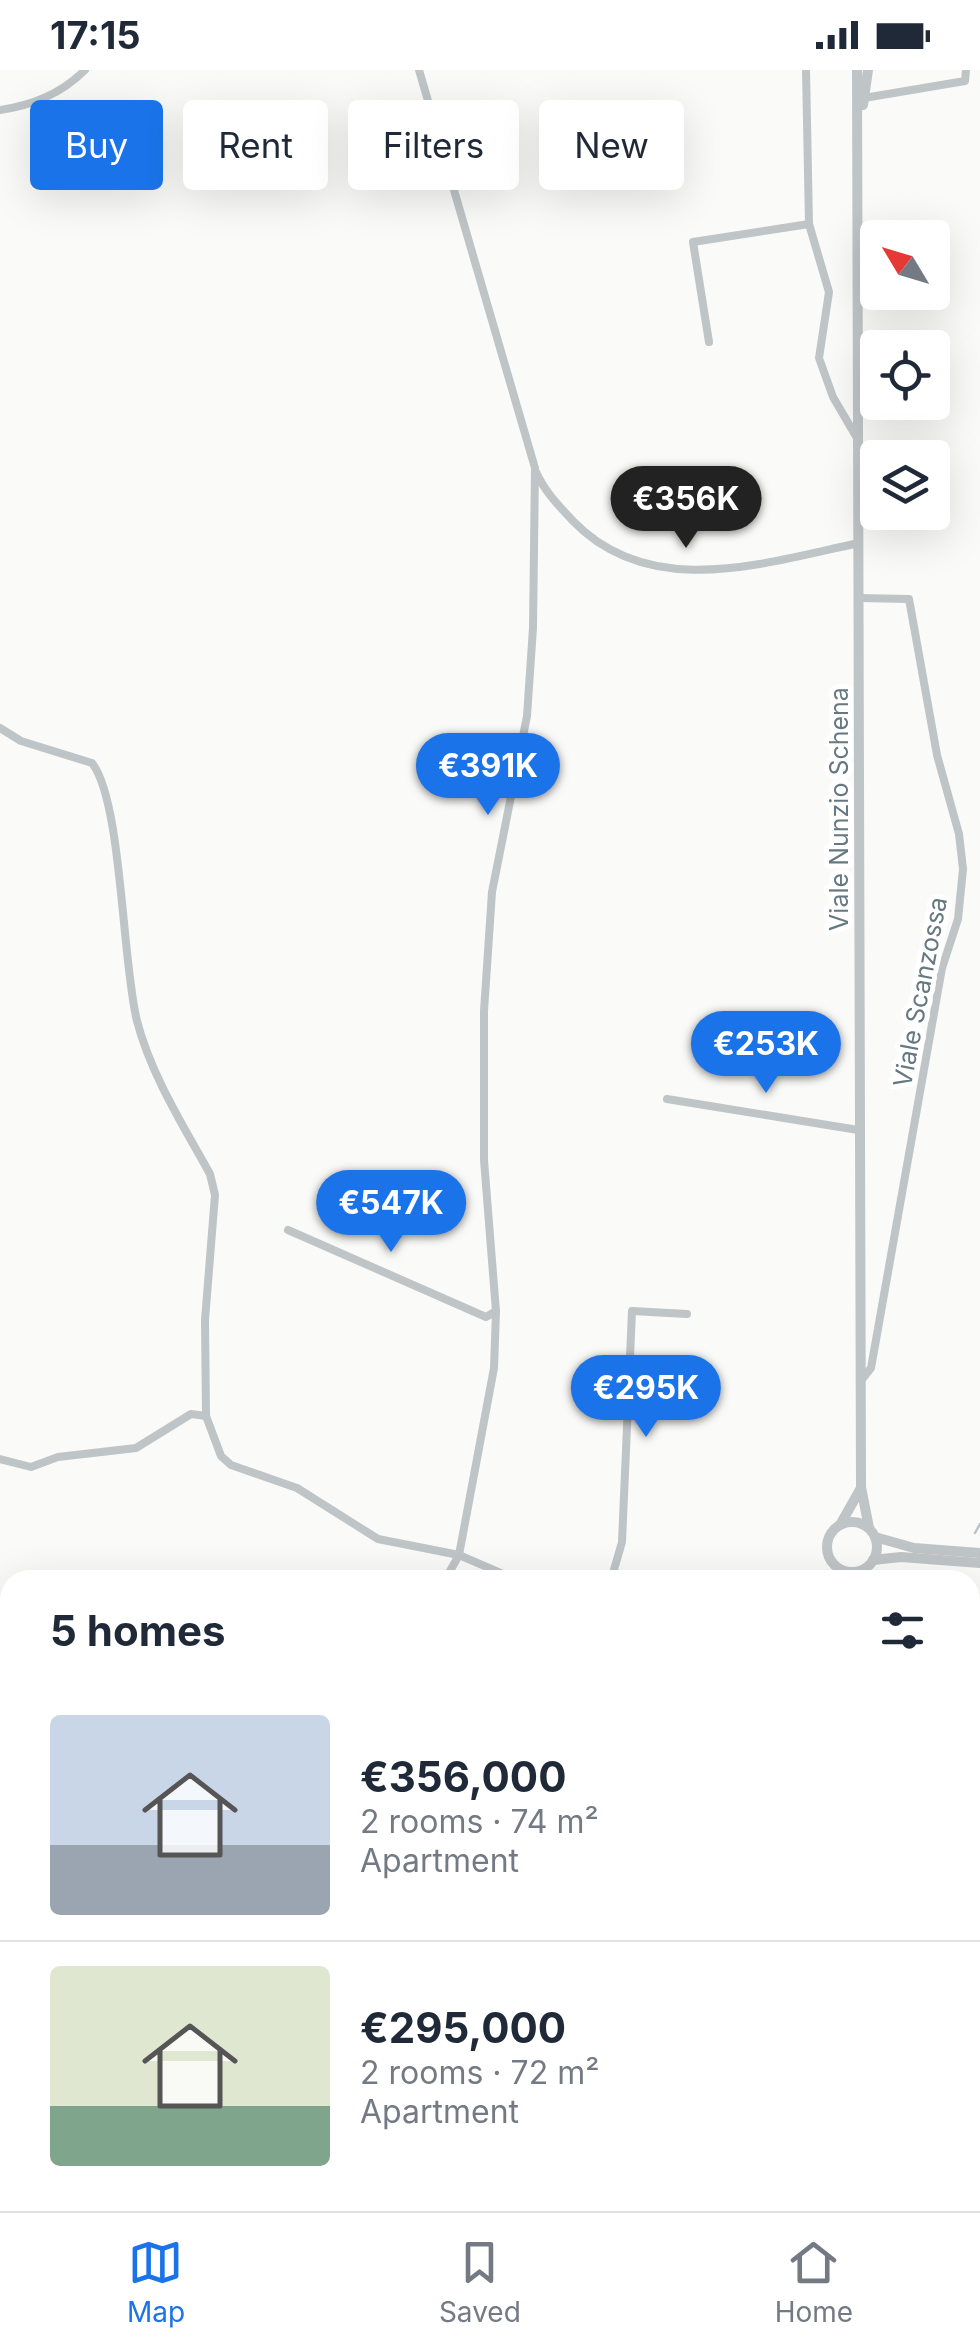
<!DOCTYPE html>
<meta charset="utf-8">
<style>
:root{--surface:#fff;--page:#f2f2f3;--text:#1f2937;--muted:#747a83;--line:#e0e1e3;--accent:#1a73e8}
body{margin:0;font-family:Inter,sans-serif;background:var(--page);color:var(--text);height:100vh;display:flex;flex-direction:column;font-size:38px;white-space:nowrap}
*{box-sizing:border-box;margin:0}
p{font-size:32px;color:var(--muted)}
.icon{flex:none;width:55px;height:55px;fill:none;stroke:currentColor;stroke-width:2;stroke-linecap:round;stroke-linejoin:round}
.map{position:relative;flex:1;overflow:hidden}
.panel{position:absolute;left:0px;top:1500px;width:980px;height:642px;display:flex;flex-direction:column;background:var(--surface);border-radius:30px 30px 0 0;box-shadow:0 10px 40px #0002}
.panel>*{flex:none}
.top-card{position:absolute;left:30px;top:30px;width:920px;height:90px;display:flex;gap:20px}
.needle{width:65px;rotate:308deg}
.fabs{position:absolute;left:860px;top:150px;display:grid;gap:20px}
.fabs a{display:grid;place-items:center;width:90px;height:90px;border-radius:10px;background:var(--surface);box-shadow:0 10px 40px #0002;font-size:50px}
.price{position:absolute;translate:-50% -85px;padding:0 22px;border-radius:35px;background:var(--accent);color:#fff;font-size:32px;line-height:65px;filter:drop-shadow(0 2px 5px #0008)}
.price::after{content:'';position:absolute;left:50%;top:60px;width:30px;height:22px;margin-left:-15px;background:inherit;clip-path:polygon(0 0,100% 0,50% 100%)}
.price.on{background:#222;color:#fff}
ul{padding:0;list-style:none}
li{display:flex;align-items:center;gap:30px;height:250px;padding:0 50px}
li+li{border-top:2px solid var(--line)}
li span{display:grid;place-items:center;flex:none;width:280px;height:200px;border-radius:10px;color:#555}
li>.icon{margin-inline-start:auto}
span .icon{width:120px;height:120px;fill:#fffc;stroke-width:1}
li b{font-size:42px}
h2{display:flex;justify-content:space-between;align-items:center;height:120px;padding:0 50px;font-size:42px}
.tag{padding:0 35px;border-radius:10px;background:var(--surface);box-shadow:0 10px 40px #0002;font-size:35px;line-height:90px}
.tag.on{background:var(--accent);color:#fff}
.status{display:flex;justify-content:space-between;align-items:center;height:70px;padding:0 50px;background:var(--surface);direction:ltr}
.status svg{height:28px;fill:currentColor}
.tab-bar{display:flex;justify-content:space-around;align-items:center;height:140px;border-top:2px solid var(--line);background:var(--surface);font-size:28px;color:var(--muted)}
.tab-bar a{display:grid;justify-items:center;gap:5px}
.tab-bar .on{color:var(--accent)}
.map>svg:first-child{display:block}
.green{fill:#daded7}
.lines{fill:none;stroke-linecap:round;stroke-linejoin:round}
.stream{stroke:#b8c5c8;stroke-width:2.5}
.trunk-casing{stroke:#b3b8bb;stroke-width:19}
.minor{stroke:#bfc4c7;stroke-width:8}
.tertiary{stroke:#bfc4c7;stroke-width:10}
.trunk{stroke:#fff;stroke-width:14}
.labels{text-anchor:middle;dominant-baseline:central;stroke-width:10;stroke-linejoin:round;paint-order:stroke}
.street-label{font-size:25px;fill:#667881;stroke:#fff}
</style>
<div class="status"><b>17:15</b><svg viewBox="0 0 49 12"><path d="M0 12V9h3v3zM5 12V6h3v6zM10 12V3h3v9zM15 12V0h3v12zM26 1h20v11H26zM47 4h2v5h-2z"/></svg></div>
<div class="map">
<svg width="980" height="2141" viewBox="0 0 980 2141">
<rect width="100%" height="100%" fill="#fafaf8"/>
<polygon class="green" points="540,2132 818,2132 818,2133 816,2141 537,2141"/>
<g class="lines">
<g class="stream">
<polyline points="975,1463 980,1454"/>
<polyline points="970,1618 980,1601"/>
<polyline points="977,1926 980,1936"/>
<polyline points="970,1984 980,1954"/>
</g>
<defs>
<g id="trunk">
<polyline points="970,1644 980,1644"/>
<polyline points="970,1752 980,1744"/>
<polyline points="970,1769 980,1763"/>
<polyline points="970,1913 980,1904"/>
<polyline points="0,2105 10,2105"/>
<polyline points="0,2115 10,2115"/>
</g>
</defs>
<use href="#trunk" class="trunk-casing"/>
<g class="minor">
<polyline points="419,0 535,398 533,558 527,646 492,822 484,941 484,1090 496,1241 494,1298 459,1485 445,1510"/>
<polyline points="806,0 809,154 829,222 819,288 833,327 857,368"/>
<polyline points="864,28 965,11 966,0"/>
<path d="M0,40C33,35 61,24 85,0"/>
<polyline points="709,272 693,172 809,154"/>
<path d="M536,402C545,422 558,435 573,451C650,531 764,493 859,473"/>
<polyline points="859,528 909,529 937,685 959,764 963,799 958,849 942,898 871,1298 860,1312"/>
<path d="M0,658L21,671L92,693C122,731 122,892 137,951C151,1005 183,1055 210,1104L215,1125L205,1250L206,1346L221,1386L231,1395L297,1418L378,1469L459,1485L517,1510"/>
<polyline points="667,1029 858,1060"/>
<polyline points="288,1160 486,1247 496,1241"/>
<polyline points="0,1389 31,1397 58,1387 136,1378 191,1344 206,1346"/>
<polyline points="611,1510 622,1472 632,1241 687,1244"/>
<polyline points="0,1741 10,1743"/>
<polyline points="0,2091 10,2091"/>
<polyline points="382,2132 382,2141"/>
<polyline points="10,2134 16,2141"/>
</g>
<g class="tertiary">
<polyline points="857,0 861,1417 869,1458"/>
<polyline points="863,35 868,0"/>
<circle cx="852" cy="1477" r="25"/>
<polyline points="840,1455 861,1418"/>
<polyline points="875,1467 914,1478 980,1483"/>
<polyline points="873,1490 901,1487 980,1493"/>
<polyline points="864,2141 864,2132"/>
</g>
<use href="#trunk" class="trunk"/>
</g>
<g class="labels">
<g class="street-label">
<text transform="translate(839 739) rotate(-90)">Viale Nunzio Schena</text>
<text transform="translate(920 922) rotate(-79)">Viale Scanzossa</text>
</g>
</g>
</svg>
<div class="fabs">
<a><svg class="needle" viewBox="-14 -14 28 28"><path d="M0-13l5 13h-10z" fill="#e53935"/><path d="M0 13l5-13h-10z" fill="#747a83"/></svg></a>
<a><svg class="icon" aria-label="locate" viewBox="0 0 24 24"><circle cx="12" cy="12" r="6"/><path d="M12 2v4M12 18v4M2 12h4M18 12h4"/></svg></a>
<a><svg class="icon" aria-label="layers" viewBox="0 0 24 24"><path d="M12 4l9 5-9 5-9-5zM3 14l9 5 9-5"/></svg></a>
</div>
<b class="price on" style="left:686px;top:481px">€356K</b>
<b class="price" style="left:488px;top:748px">€391K</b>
<b class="price" style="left:766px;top:1026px">€253K</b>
<b class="price" style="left:391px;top:1185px">€547K</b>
<b class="price" style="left:646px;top:1370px">€295K</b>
<div class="top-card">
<a class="tag on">Buy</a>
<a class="tag">Rent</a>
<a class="tag">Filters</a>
<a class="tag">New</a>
</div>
<section class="panel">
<h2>5 homes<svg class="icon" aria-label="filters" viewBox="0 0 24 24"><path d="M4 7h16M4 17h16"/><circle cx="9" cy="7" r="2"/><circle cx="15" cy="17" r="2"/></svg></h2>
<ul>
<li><span style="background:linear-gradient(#c9d6e8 65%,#9aa5b1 0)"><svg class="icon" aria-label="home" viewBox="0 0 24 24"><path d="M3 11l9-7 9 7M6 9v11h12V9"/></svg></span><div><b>€356,000</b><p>2 rooms · 74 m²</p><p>Apartment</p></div></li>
<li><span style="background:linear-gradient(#dfe7d0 70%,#7fa58c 0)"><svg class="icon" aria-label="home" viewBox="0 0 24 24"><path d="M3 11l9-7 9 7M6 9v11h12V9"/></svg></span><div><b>€295,000</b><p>2 rooms · 72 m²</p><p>Apartment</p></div></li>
</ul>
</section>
</div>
<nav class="tab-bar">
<a class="on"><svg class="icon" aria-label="map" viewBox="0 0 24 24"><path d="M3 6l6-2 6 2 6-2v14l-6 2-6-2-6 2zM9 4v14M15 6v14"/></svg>Map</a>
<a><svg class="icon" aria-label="saved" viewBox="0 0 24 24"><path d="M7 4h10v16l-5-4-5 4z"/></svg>Saved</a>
<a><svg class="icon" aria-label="home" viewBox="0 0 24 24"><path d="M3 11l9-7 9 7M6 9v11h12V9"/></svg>Home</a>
</nav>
